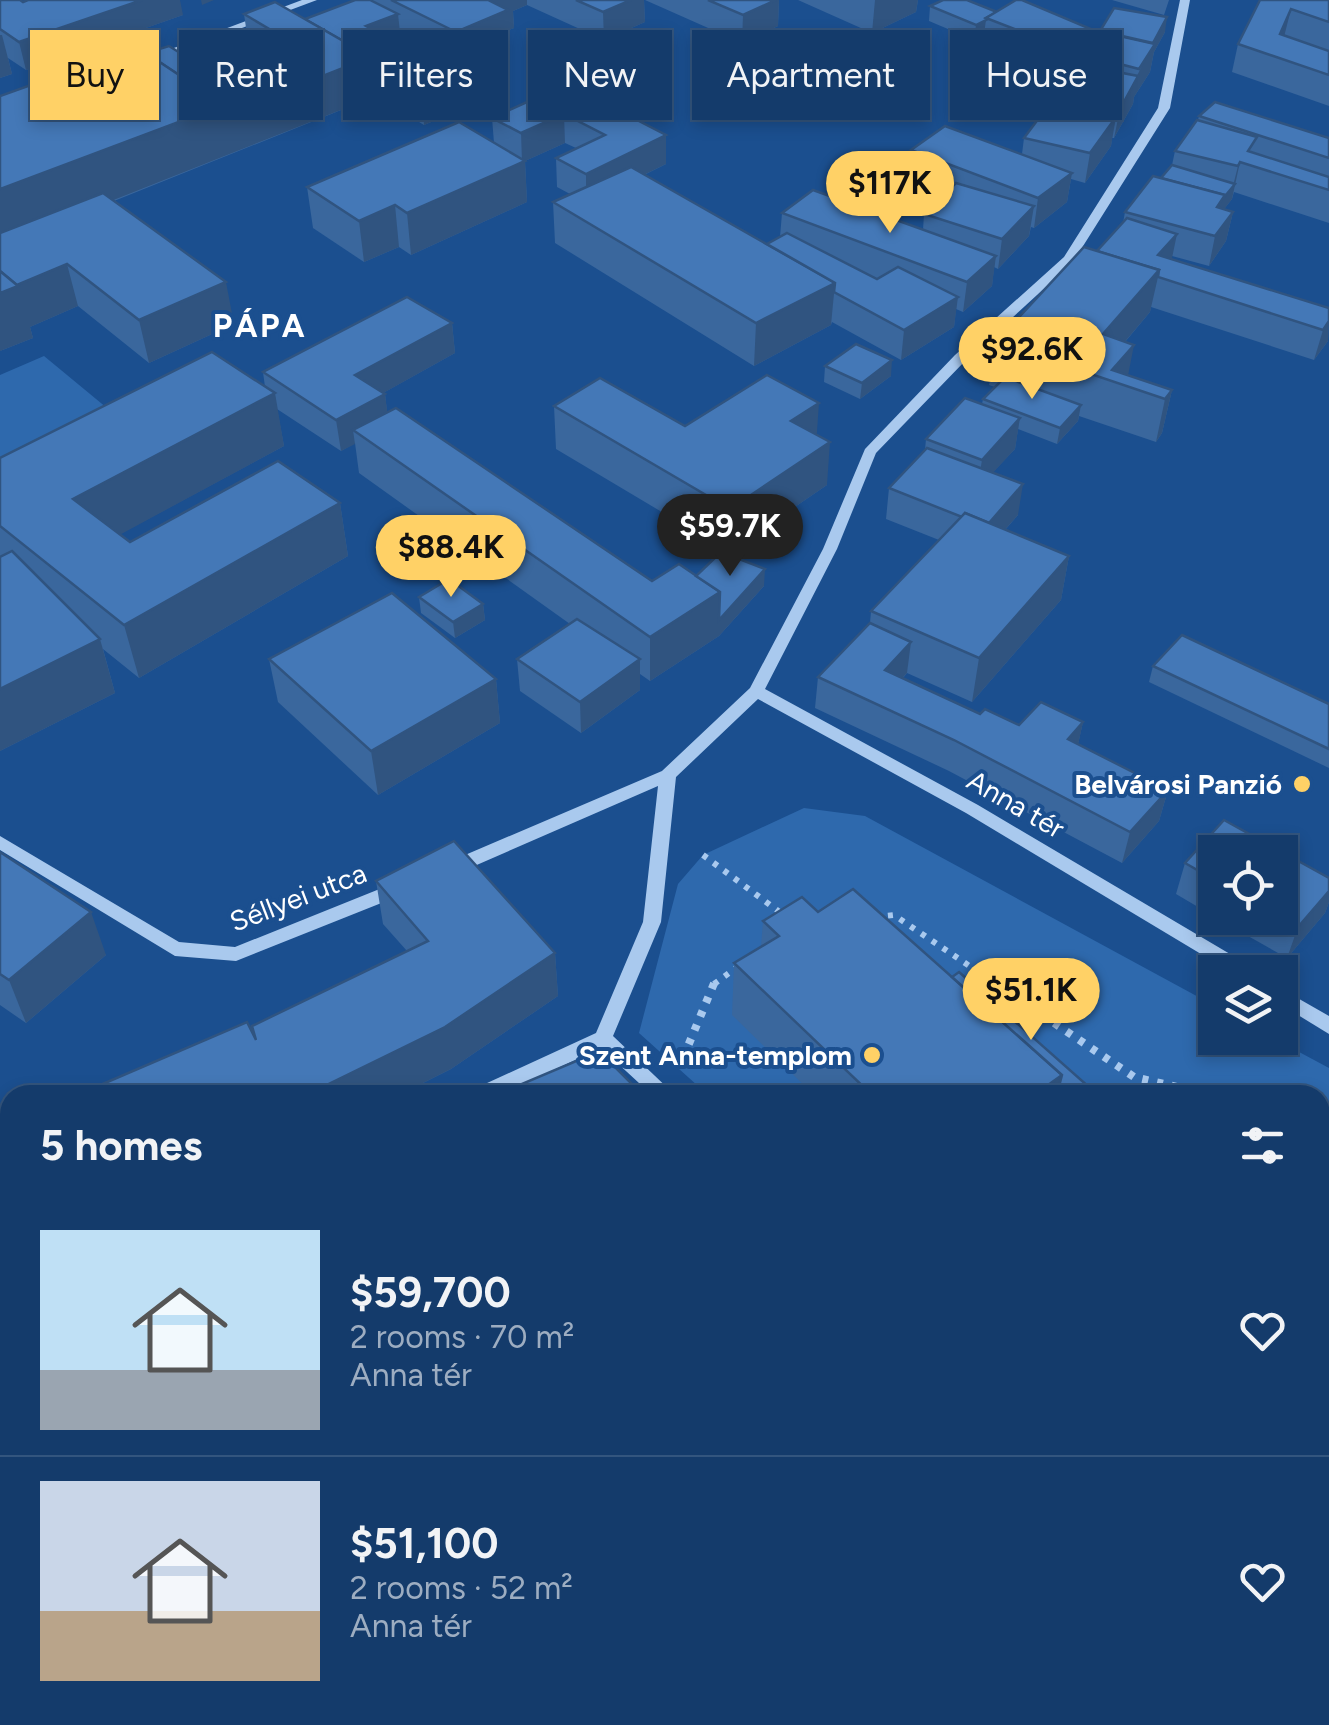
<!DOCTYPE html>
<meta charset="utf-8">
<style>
:root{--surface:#143b6b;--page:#1d4271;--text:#f1f3f6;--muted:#9dadc1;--line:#33557e;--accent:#ffd166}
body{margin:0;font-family:Figtree,sans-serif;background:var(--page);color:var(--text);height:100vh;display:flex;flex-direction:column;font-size:38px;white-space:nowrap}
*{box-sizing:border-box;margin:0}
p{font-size:32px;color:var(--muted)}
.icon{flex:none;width:55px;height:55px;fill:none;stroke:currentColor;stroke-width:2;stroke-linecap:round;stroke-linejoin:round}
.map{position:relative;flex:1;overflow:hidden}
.sheet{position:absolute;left:0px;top:1085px;width:1330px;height:640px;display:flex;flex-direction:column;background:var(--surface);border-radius:30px 30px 0 0;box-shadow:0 5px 15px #0003,0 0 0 2px var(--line)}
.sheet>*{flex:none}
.guide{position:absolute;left:30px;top:30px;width:1270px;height:90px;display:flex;gap:20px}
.tools{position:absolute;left:1198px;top:835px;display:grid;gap:20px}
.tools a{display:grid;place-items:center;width:100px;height:100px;border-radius:0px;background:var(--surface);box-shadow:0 5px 15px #0003,0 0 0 2px var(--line);font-size:50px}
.price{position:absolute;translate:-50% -85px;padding:0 22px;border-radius:35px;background:var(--accent);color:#111;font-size:32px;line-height:65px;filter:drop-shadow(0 2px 5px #0008)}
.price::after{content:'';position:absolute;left:50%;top:60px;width:30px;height:22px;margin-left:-15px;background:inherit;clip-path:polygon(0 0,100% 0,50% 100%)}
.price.active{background:#222;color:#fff}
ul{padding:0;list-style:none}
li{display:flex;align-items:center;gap:30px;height:250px;padding:0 40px}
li+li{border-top:2px solid var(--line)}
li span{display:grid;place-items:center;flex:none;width:280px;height:200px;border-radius:0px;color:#555}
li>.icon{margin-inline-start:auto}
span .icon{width:120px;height:120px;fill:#fffc;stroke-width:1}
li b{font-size:42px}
h2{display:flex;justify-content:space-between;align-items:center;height:120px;padding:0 40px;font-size:42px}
.tag{padding:0 35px;border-radius:0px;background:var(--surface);box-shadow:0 5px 15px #0003,0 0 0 2px var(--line);font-size:35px;line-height:90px}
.tag.active{background:var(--accent);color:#111}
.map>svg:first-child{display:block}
.green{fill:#2e69ad}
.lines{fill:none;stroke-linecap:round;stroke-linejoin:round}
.path-far1{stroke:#a9c9ee;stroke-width:6;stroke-dasharray:5 8;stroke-linecap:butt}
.path{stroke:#a9c9ee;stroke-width:8;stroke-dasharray:6 9;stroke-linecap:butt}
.minor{fill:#a9c9ee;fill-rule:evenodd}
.wall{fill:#3a679d}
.shaded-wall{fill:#305480}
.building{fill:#4478b7;stroke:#305480;stroke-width:2.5}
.poi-dot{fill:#ffd166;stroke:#1b4f8f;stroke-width:4}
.labels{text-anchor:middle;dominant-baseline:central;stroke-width:8;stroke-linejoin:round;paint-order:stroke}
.poi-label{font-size:28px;font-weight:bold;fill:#fff;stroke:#1b4f8f;text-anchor:end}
.street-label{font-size:28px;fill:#fff;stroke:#1b4f8f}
.far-district-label{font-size:32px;font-weight:bold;letter-spacing:2.5px;fill:#fff;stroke:#1b4f8f}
</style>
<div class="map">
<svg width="1329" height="1725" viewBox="0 0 1329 1725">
<rect width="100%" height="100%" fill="#1b4f8f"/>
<g class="green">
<polygon points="44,356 113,413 0,465 0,375"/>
<polygon points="804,808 865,816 1215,1006 1215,1038 1273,1038 1329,1068 1329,1176 1320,1182 1320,1095 708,1095 639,1033 678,884 703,855"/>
</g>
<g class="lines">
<g class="path-far1">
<polyline points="703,855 785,916"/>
<polyline points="875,917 894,915 996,984"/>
<polyline points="714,984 740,965"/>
</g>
<g class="path">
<polyline points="992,981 1134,1077 1212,1095"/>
<polyline points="683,1058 715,981"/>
<polyline points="1320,1120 1329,1122"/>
</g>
<g class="minor">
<polygon points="302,0 317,0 156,60 147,58"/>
<polygon points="1180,0 1190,0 1170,108 1073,262 965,361 876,453 837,549 765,689 978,805 1252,967 1254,972 1231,972 966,813 758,699 676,777 661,922 613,1036 675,1095 652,1095 601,1048 500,1095 471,1095 474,1089 596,1033 643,922 658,786 456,874 444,874 441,869 444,864 662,771 750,688 823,549 865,449 955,355 1064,257 1158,108"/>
<polygon points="0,836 179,942 235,947 392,884 404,884 407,889 404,894 236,961 175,956 0,850"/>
<polygon points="1280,988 1329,1016 1329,1034 1280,1004"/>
<polygon points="1329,1278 1329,1299 1320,1302 1320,1281"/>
<polygon points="746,1715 777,1715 772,1725 741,1725"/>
</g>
</g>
<g class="wall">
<polygon points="0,0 23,2 183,15 26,70 8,58 12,74 0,78"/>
<polygon points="353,0 644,0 645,22 604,40 527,5 513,11 514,28 509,30 510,49 459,71 400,42 397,43 465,108 424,125 376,96 114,201 234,324 149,363 78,306 30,327 33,338 0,351 146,53 201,66 249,48 244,14 305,19"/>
<polygon points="645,0 779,0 778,26 742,43"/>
<polygon points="798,0 918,0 916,12 872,33"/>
<polygon points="1112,0 1169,0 1164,15"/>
<polygon points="1260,0 1329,0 1329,106 1232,72 1238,44"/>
<polygon points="930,6 997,12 1100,31 1165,32 1154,52 1150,72 1134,97 1133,104 1114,138 1112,138 1111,146 1085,183 1071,179 1067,202 1034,228 1031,227 1029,236 998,269 994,267 992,286 963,312 956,309 954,327 901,360 832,322 831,325 754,366 555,243 553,202 570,194 557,187 556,158 576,148 565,143 525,161 527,202 411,255 399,247 364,262 313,228 307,187 494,143 492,118 567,84 666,164 644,175 767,244 780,237 782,213 923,230 924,214 945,194 908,179 911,150 1022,154 1024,138 1059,104 1060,98 1071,81 983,46 984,34 974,40 929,21"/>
<polygon points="1199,116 1329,138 1329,223 1234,192 1232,199 1224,209 1233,212 1226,241 1209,266 1172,256 1172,259 1329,308 1328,341 1314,360 1151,307 1150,312 1125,342 1128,376 1172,390 1162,433 1156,442 1079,416 1078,421 1057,444 1018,429 1015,449 993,472 1018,515 1005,530 1069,556 1061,600 972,702 907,673 903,678 980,714 1019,725 1083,722 1078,744 1168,790 1159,821 1122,863 949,771 815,708 818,677 870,623 871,611 939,540 886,519 889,488 925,450 926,439 982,404 983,399 995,387 989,385 996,342 1097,251 1123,223 1125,212 1161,178 1172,165 1175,151 1198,120"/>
<polygon points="452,323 455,353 383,393 385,394 387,412 652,581 696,576 764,586 719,636 650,681 640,674 640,690 581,733 520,691 517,659 570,624 359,473 355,443 341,451 277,409 284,446 120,534 130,542 340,503 348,556 139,678 103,649 115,693 0,751 0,458 265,387 263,372"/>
<polygon points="825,366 891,376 860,399 824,382"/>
<polygon points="554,406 685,426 817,435 827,485 729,552 556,449"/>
<polygon points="419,597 483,604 485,620 455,638 421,613"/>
<polygon points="269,659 496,679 500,723 378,795 278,702"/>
<polygon points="1153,666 1329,704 1329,768 1149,682"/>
<polygon points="1224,820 1329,878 1329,902 1325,913 1287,958 1216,918 1280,918 1280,852 1215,852 1215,917 1176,894 1185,863"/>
<polygon points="0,852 106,955 26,1023 0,1005"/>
<polygon points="376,881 555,953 558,996 451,1069 399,1095 77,1095 254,1035 407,951 383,924"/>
<polygon points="818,912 952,977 1098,1095 814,1095 732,1015 734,963 761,946 763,921"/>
<polygon points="1329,1331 1329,1639 1320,1631 1320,1338"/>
</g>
<g class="shaded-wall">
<polygon points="142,0 180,0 183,15 26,70 19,42"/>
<polygon points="201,0 214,0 202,5"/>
<polygon points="486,0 527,0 527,5 513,11 514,28 509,30 510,49 459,71 456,32"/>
<polygon points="631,0 644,0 645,22 604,40 603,12"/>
<polygon points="776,0 779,0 778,26 742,43 743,15"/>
<polygon points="875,0 918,0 916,12 872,33"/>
<polygon points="1291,9 1284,37 1280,34"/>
<polygon points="398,14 401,42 369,54 366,26"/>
<polygon points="1167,17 1165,32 1154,52 1150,72 1134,97 1133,104 1114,138 1120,109"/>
<polygon points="986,20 984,34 974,40 976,25"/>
<polygon points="0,35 2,35 12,74 0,78"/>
<polygon points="371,57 376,96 0,245 0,189 224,105"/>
<polygon points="462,80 465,108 424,125 422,96"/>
<polygon points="564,114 565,143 525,161 527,202 411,255 407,213 522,162 521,133"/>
<polygon points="1116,117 1111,146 1085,183 1090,153"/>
<polygon points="666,135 666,164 586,203 586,174"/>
<polygon points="1240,162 1232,199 1222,212 1219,225 1210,237 1217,207 1233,186 1238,166"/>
<polygon points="1072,173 1067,202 1034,228 1038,198"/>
<polygon points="395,205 399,247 364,262 359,221"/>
<polygon points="1034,206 1029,236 998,269 1002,239"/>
<polygon points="1233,212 1226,241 1209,266 1215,236"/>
<polygon points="1177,234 1171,263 1158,277 1150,312 1095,377 1103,334 1158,255"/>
<polygon points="996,256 992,286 963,312 967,282"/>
<polygon points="67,264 78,306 30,327 33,338 0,351 0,293"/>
<polygon points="226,282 234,324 149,363 139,320"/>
<polygon points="835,283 831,325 754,366 756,323"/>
<polygon points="958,297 954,327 901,360 904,330"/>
<polygon points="1329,321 1328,341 1314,360 1323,330"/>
<polygon points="452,323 455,353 360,406 355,375"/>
<polygon points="1134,345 1126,386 1112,370"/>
<polygon points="892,360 891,376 860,399 862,383"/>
<polygon points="1172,390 1162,433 1156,442 1165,399"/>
<polygon points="275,393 284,446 88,552 73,499"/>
<polygon points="385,394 389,425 353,430 355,444 341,451 336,420"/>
<polygon points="819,403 816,446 791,421"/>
<polygon points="1081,405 1078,421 1057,444 1060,428"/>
<polygon points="1020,418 1015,449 977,490 982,460"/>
<polygon points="830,442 827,485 729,552 730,509"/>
<polygon points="1023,484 1018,515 981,557 986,526"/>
<polygon points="340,503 348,556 139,678 124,625"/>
<polygon points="1069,556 1061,600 972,702 979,658"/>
<polygon points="765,569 764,586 719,636 650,681 650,637 720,592"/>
<polygon points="483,604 485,620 455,638 453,622"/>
<polygon points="100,639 115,693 0,751 0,689"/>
<polygon points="911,642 907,673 881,701 885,670"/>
<polygon points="640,659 640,690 581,733 580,702"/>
<polygon points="496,679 500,723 378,795 371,751"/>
<polygon points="1083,722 1076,754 1068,739"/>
<polygon points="1168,790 1159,821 1122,863 1130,832"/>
<polygon points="1329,891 1329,902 1325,913 1287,958 1298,927"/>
<polygon points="91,912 106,955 26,1023 9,980"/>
<polygon points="555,953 558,996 451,1069 399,1095 306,1095"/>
<polygon points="1062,1075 1057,1095 1034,1095"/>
<polygon points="1329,1453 1329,1473 1320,1480 1320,1460"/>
<polygon points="10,1473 10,1490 2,1477"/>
<polygon points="531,1715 574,1715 561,1725 519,1725"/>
<polygon points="1052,1715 1068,1715 1056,1725 1040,1725"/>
</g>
<g class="building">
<polygon points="0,0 20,0 23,2 28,0 142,0 19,42 0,29"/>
<polygon points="355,0 370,0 398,14 366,26 462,80 422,96 372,68 371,57 305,19"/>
<polygon points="391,0 488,0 508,10 456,32"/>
<polygon points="576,0 631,0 603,12"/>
<polygon points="708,0 776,0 743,15"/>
<polygon points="943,0 967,0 997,12 986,18 988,19 976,25 930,6"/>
<polygon points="1016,0 1022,0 1093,30 1155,44 1139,69 1074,52 986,18"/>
<polygon points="1260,0 1329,0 1329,22 1291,9 1280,34 1329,51 1329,75 1238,44"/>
<polygon points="275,2 371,57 226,114 224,105 146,53 169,46 201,66 281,36 244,14"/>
<polygon points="1114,8 1167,17 1153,43 1100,31"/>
<polygon points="137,47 224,105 0,189 0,96"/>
<polygon points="1081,65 1138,76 1120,109 1060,98"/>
<polygon points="567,84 666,135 586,174 556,158 605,135 564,114 521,133 492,118"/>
<polygon points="1051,102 1116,117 1090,153 1024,138"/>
<polygon points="1215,102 1329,138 1329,158 1199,116"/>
<polygon points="1197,120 1257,137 1248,151 1329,177 1329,190 1240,162 1238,166 1175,151"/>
<polygon points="459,122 525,161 407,213 395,205 359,221 307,187"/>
<polygon points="945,126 1072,173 1038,198 911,150"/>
<polygon points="1172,165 1235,184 1221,201 1225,195 1161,178"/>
<polygon points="631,167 835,283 756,323 553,202"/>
<polygon points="1153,176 1225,195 1217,207 1233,212 1215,236 1125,212"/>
<polygon points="956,183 1034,206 1002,239 924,214"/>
<polygon points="813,190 996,256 967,282 782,213"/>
<polygon points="103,193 226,282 139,320 67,264 17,285 0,271 0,233"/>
<polygon points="1127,218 1177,234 1158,255 1329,308 1329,321 1323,330 1158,277 1159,270 1097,251"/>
<polygon points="787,233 877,279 898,267 958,297 904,330 834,292 835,283 767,244"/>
<polygon points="1084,247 1159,270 1103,334 1134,345 1112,370 1172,390 1165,399 996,342"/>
<polygon points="0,271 18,286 0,293"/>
<polygon points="407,297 452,323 355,375 385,394 336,420 263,372"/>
<polygon points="856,344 892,360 862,383 825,366"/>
<polygon points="212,352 275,393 73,499 130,542 278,461 340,503 124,625 0,526 0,458"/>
<polygon points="767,375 819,403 791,421 830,442 730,509 554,406 600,378 685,426"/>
<polygon points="1005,377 1081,405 1060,428 983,399"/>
<polygon points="965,398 1020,418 982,460 926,439"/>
<polygon points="396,408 652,581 679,564 720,592 650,637 353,430"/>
<polygon points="927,448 1023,484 989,523 965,513 962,517 889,488"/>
<polygon points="965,513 1069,556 979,658 871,611"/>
<polygon points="12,551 100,639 0,689 0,557"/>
<polygon points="721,552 765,569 719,620 720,592 696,576"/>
<polygon points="449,579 483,604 453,622 419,597"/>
<polygon points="392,593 496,679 371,751 269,659"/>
<polygon points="577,619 640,659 580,702 517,659"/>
<polygon points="870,623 911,642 885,670 980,714 985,709 1019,725 1041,702 1083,722 1068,739 1168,790 1130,832 954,740 818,677"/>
<polygon points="1182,635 1329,704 1329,749 1153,666"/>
<polygon points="1224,820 1329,878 1329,891 1298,927 1280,917 1280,852 1215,852 1215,880 1185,863"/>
<polygon points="454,841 555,953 445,1027 306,1095 77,1095 247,1022 256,1040 252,1026 428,941 376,881"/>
<polygon points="0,852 91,912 9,980 0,974"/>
<polygon points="853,889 1062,1075 1034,1095 872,1095 734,963 779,936 763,921 802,897 818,912"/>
<polygon points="959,972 1098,1095 1058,1095 1057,1094 1062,1075 952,977"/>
<polygon points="600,1057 614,1066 643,1095 496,1095 581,1059"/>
<polygon points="10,1124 10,1172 0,1148 0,1128"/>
<polygon points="10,1305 10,1473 2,1477 0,1471 0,1309"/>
<polygon points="1329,1331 1329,1347 1320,1338"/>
<polygon points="1320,1338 1329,1347 1329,1453 1320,1460"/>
<polygon points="1320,1466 1329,1474 1329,1586 1320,1579"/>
<polygon points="96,1715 188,1715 194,1725 102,1725"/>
<polygon points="196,1715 531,1715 519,1725 202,1725"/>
<polygon points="854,1715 1052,1715 1040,1725 841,1725"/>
</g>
<g class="poi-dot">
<circle cx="1302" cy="784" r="10"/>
<circle cx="872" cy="1055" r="10"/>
</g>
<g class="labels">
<g class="poi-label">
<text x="1282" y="784">Belvárosi Panzió</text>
<text x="852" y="1055">Szent Anna-templom</text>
</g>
<g class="street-label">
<text transform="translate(1016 804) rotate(30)">Anna tér</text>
<text transform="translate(298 897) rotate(-21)">Séllyei utca</text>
</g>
<g class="far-district-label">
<text x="260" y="326">PÁPA</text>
</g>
</g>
</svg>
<div class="tools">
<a><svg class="icon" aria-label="locate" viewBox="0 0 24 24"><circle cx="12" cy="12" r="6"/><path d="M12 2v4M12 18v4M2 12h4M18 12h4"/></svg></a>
<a><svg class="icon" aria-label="layers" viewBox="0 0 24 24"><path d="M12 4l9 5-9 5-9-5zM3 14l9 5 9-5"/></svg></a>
</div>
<b class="price" style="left:890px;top:236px">$117K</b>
<b class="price" style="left:1032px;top:402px">$92.6K</b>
<b class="price active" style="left:730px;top:579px">$59.7K</b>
<b class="price" style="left:451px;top:600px">$88.4K</b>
<b class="price" style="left:1031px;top:1043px">$51.1K</b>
<div class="guide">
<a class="tag active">Buy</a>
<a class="tag">Rent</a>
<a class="tag">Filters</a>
<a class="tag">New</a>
<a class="tag">Apartment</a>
<a class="tag">House</a>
</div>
<section class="sheet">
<h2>5 homes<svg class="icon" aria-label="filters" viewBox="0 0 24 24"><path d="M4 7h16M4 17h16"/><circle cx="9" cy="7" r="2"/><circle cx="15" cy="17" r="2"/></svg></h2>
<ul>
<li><span style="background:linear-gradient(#bfe0f5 70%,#9aa5b1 0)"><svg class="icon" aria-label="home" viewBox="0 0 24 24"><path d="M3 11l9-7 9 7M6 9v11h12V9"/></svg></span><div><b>$59,700</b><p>2 rooms · 70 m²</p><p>Anna tér</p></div><svg class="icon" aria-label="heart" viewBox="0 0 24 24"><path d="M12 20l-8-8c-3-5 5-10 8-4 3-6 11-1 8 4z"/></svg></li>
<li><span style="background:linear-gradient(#c9d6e8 65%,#b9a48a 0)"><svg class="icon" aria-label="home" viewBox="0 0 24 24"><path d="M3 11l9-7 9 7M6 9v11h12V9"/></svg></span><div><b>$51,100</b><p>2 rooms · 52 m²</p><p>Anna tér</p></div><svg class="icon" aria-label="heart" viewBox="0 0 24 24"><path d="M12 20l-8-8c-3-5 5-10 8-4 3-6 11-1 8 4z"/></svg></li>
</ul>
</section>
</div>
